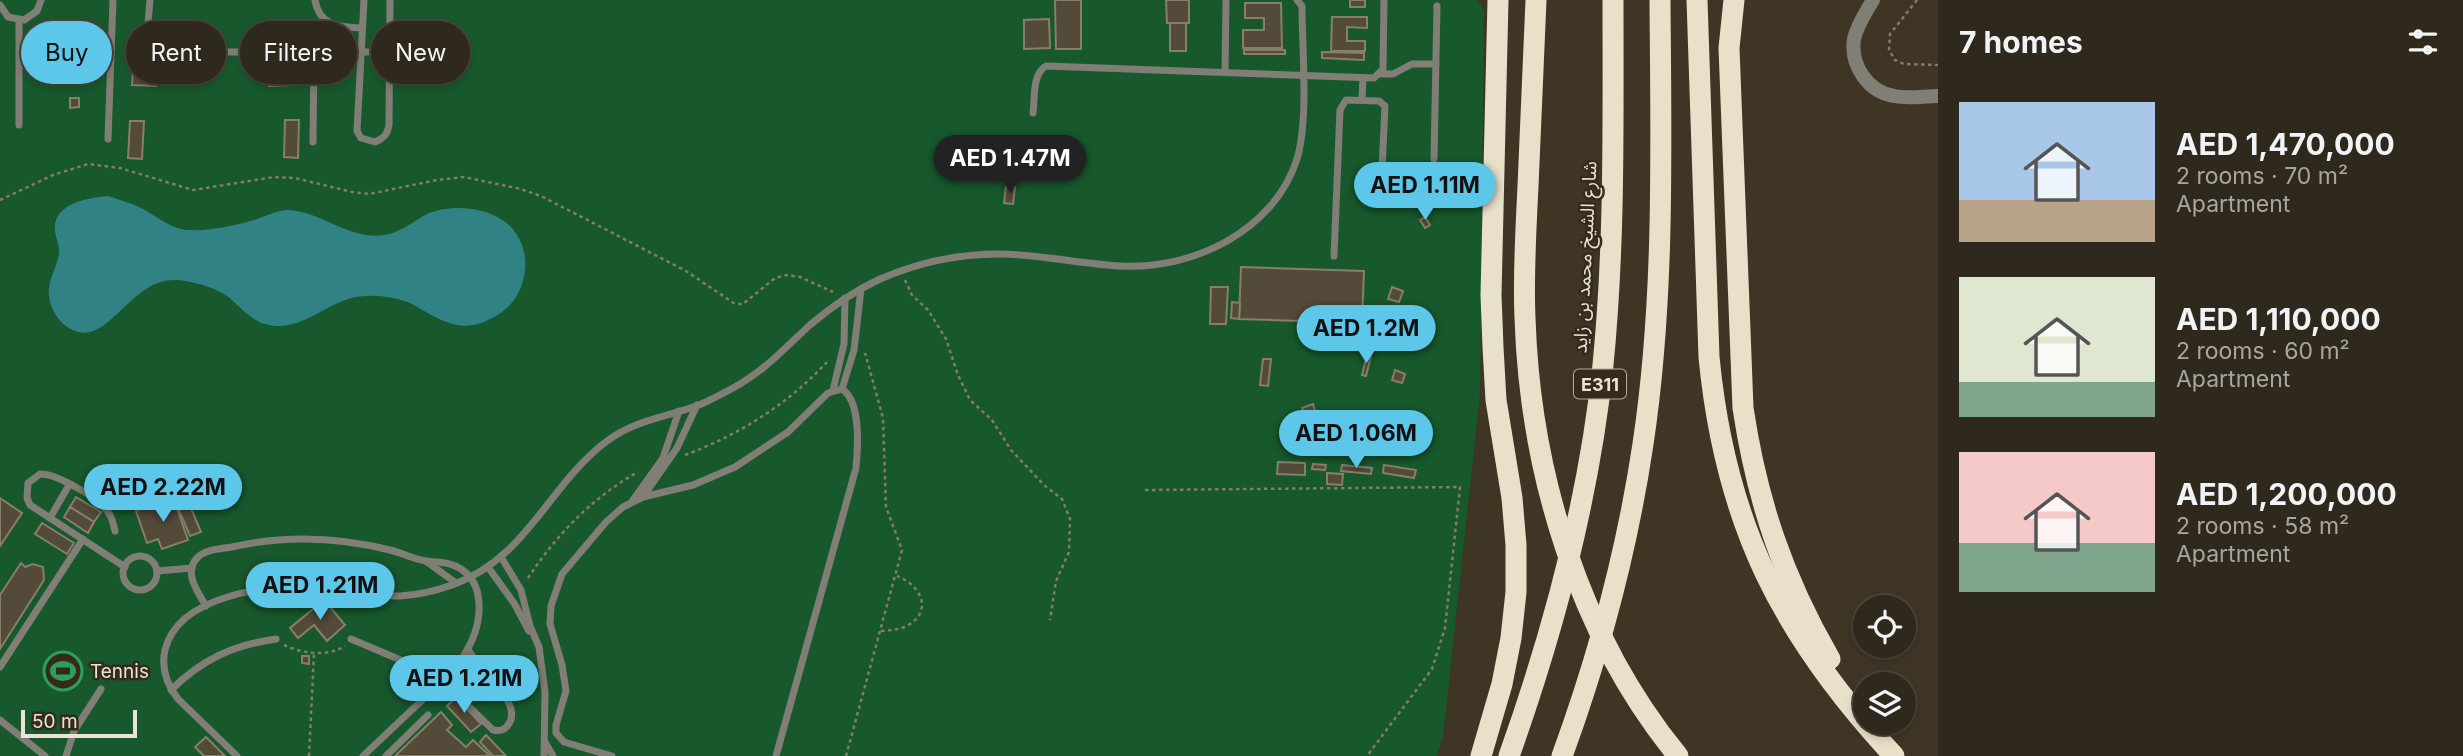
<!DOCTYPE html>
<meta charset="utf-8">
<style>
:root{--surface:#2f281c;--page:#3b3429;--text:#f1f3f6;--muted:#a7a6a3;--line:#4a443b;--accent:#5cc7e8}
body{margin:0;font-family:Inter,"Noto Sans Arabic",sans-serif;background:var(--page);color:var(--text);height:100vh;display:flex;flex-direction:column;font-size:26px;white-space:nowrap}
*{box-sizing:border-box;margin:0}
p{font-size:23px;color:var(--muted)}
.icon{flex:none;width:38px;height:38px;fill:none;stroke:currentColor;stroke-width:2;stroke-linecap:round;stroke-linejoin:round}
.map{position:relative;flex:1;overflow:hidden}
.drawer{display:flex;flex-direction:column;background:var(--surface);width:525px}
.drawer>*{flex:none}
.banner{position:absolute;left:21px;top:21px;width:665px;height:63px;display:flex;gap:14px}
.controls{position:absolute;left:1853px;top:595px;display:grid;gap:14px}
.controls a{display:grid;place-items:center;width:63px;height:63px;border-radius:50%;background:var(--surface);box-shadow:0 4px 10px #0003,0 0 0 2px var(--line);font-size:35px}
.scale{position:absolute;left:21px;bottom:18px;width:116px;box-sizing:border-box;padding-left:7px;border:4px solid #e9e3d9;border-top:0;font-size:19px;line-height:24px;white-space:nowrap;color:#e9e3d9;-webkit-text-stroke:5px #342b1b;paint-order:stroke}
.price{position:absolute;translate:-50% -60px;padding:0 16px;border-radius:24px;background:var(--accent);color:#111;font-size:23px;line-height:46px;filter:drop-shadow(0 2px 4px #0008)}
.price::after{content:'';position:absolute;left:50%;top:42px;width:21px;height:16px;margin-left:-10px;background:inherit;clip-path:polygon(0 0,100% 0,50% 100%)}
.price.active{background:#222;color:#fff}
ul{padding:0;list-style:none}
li{display:flex;align-items:center;gap:21px;height:175px;padding:0 21px}
li span{display:grid;place-items:center;flex:none;width:196px;height:140px;border-radius:0px;color:#555}
li>.icon{margin-inline-start:auto}
span .icon{width:84px;height:84px;fill:#fffc;stroke-width:1}
li b{font-size:30px}
h2{display:flex;justify-content:space-between;align-items:center;height:84px;padding:0 21px;font-size:30px}
.tag{padding:0 24px;border-radius:32px;background:var(--surface);box-shadow:0 4px 10px #0003,0 0 0 2px var(--line);font-size:24px;line-height:63px}
.tag.active{background:var(--accent);color:#111}
main{display:flex;flex:1;min-height:0}
.map>svg:first-child{display:block}
.green{fill:#17592d}
.water{fill:#308284}
.building{fill:#544a39;stroke:#887e6b;stroke-width:2}
.lines{fill:none;stroke-linecap:round;stroke-linejoin:round}
.path{stroke:#847b6e;stroke-width:2.5;stroke-dasharray:3.5 3.5;stroke-linecap:butt}
.lane{stroke:#817e75;stroke-width:7}
.street{stroke:#817e75;stroke-width:14}
.highway{stroke:#e9e0ca;stroke-width:21}
.highway-bridge{stroke:#e9e0ca;stroke-width:21}
.labels{text-anchor:middle;dominant-baseline:central;stroke-width:5;stroke-linejoin:round;paint-order:stroke}
.shield{fill:#342b1b;stroke:#b3aca0;stroke-width:2}
.shield-label{font-size:18px;font-weight:bold;fill:#e9e3d9}
.street-label{font-size:19px;fill:#e9e3d9;stroke:#342b1b}
.poi-label{font-size:19px;fill:#e9e3d9;stroke:#342b1b;text-anchor:start}
</style>
<main>
<div class="map">
<svg width="1938" height="756" viewBox="0 0 1938 756">
<rect width="100%" height="100%" fill="#3f3525"/>
<polygon class="green" points="0,0 1476,0 1484,10 1480,393 1443,737 1437,756 0,756"/>
<path class="water" d="M108,196C119,200 131,203 141,208C158,216 169,229 189,230C211,231 233,226 254,220C264,217 277,210 288,210C305,211 317,217 333,224C348,231 367,238 384,235C404,232 416,218 432,212C453,205 482,207 501,219C520,230 529,255 524,276C521,292 513,305 499,314C463,337 444,322 412,304C399,298 380,295 365,296C329,297 303,335 265,324C250,320 239,305 227,296C214,287 192,281 176,280C131,278 110,344 75,331C59,325 47,306 49,288C50,277 57,266 59,254C60,246 56,239 55,231C52,203 88,198 108,196Z"/>
<g class="building">
<polygon points="1055,0 1081,0 1081,49 1056,49"/>
<polygon points="1166,0 1189,0 1189,23 1167,23"/>
<rect x="1350" y="0" width="15" height="7"/>
<polygon points="1245,3 1281,3 1282,48 1243,48 1243,30 1264,30 1264,18 1245,18"/>
<polygon points="1332,17 1367,17 1367,28 1347,27 1347,41 1365,41 1365,51 1331,51"/>
<polygon points="1049,19 1050,48 1024,49 1024,20"/>
<rect x="1170" y="23" width="16" height="28"/>
<rect x="1244" y="50" width="41" height="4"/>
<polygon points="1322,52 1364,53 1364,60 1322,58"/>
<polygon points="133,69 157,70 156,86 132,85"/>
<polygon points="269,69 292,69 292,85 269,86"/>
<polygon points="70,98 79,98 79,107 70,108"/>
<polygon points="285,120 299,120 298,158 284,157"/>
<polygon points="130,121 144,121 142,159 128,158"/>
<polygon points="1006,186 1015,187 1013,204 1004,203"/>
<polygon points="1425,217 1430,225 1425,228 1420,220"/>
<polygon points="1241,267 1364,271 1362,323 1239,319"/>
<polygon points="1211,287 1228,287 1226,324 1210,324"/>
<polygon points="1392,287 1403,291 1399,302 1388,299"/>
<polygon points="1232,302 1240,303 1239,319 1231,318"/>
<polygon points="1367,355 1371,356 1366,376 1362,375"/>
<polygon points="1263,359 1271,359 1268,386 1260,385"/>
<polygon points="1395,370 1405,374 1402,383 1392,380"/>
<polygon points="1313,404 1316,414 1305,418 1302,408"/>
<polygon points="1278,462 1305,463 1305,475 1277,474"/>
<polygon points="1313,464 1326,465 1325,470 1312,469"/>
<polygon points="1342,465 1372,468 1371,474 1341,471"/>
<polygon points="1384,465 1416,470 1414,478 1383,473"/>
<polygon points="1327,473 1343,474 1342,485 1327,484"/>
<polygon points="76,497 101,512 94,522 70,507"/>
<polygon points="173,497 188,540 162,549 158,539 147,543 136,511"/>
<polygon points="0,498 22,513 0,546"/>
<polygon points="190,506 201,532 190,536 179,510"/>
<polygon points="70,507 94,522 88,533 64,517"/>
<polygon points="42,523 74,543 67,554 35,534"/>
<polygon points="21,563 25,567 33,564 43,567 44,580 0,649 0,595"/>
<polygon points="324,600 345,625 327,641 314,625 298,638 290,628"/>
<polygon points="302,656 309,656 309,664 302,663"/>
<polygon points="456,697 481,724 471,732 447,706"/>
<polygon points="441,712 452,725 447,730 466,747 473,740 490,756 395,756"/>
<polygon points="486,735 506,756 493,756 480,742"/>
<polygon points="206,737 225,756 204,756 195,747"/>
</g>
<g class="lines">
<g class="path">
<polyline points="1917,0 1890,34 1889,50 1895,60 1904,64 1938,65"/>
<polyline points="0,200 53,175 88,164 120,168 193,190 274,177 295,178 352,192 369,194 437,180 464,177 521,189 543,197 686,271 735,304 743,304 775,278 787,275 800,277 833,292"/>
<polyline points="905,280 912,295 928,310 946,339 958,375 970,400 992,420 1011,450 1044,485 1062,499 1070,519 1069,552 1056,581 1050,620"/>
<path d="M685,455C739,435 788,404 827,362"/>
<polyline points="1145,490 1460,487 1445,628 1432,669 1367,756"/>
<path d="M528,578C556,535 593,497 638,472"/>
<path d="M881,631C891,630 901,630 910,624C934,608 918,584 897,576"/>
<path d="M284,645C303,654 327,657 345,646"/>
<polyline points="309,756 314,653"/>
<polyline points="846,756 902,550 886,507 883,418 865,353"/>
</g>
<g class="lane">
<path d="M150,0C149,16 143,42 159,52H389"/>
<path d="M315,0C319,26 340,27 362,28"/>
<path d="M364,0L357,131L361,138L375,142C384,138 387,135 389,125L390,0"/>
<polyline points="0,5 8,17 24,20 37,11 41,0"/>
<polyline points="19,20 19,125"/>
<polyline points="1225,72 1226,0"/>
<polyline points="1379,74 1393,74 1412,64 1436,64"/>
<polyline points="1362,99 1363,78"/>
<path d="M1033,113C1035,98 1032,74 1046,66L1374,78L1383,69L1384,0"/>
<polyline points="108,139 113,0"/>
<polyline points="313,142 314,52"/>
<polyline points="1434,159 1437,6"/>
<polyline points="1334,256 1340,110 1346,100 1379,101 1385,106 1382,170"/>
<polyline points="842,389 854,350 861,289"/>
<polyline points="833,390 844,344 845,298"/>
<polyline points="643,497 677,448 697,405"/>
<polyline points="633,500 663,458 679,411"/>
<polyline points="50,518 69,485"/>
<path d="M115,531C113,522 111,513 103,506C92,495 55,473 40,474L28,483L27,498L30,505L125,567"/>
<circle cx="140" cy="573" r="17"/>
<polyline points="501,557 521,590 530,626 539,647 545,692 544,756"/>
<polyline points="427,562 456,583"/>
<polyline points="488,567 514,603 529,631"/>
<polyline points="157,571 192,568"/>
<path d="M206,606C198,592 183,573 197,558C205,549 221,549 232,547C284,535 338,537 390,550C402,553 413,559 426,561C438,563 449,561 461,569C470,575 476,584 478,595C486,643 449,676 417,705C399,722 381,739 363,756"/>
<path d="M351,639L403,661L454,692L493,730C499,731 504,731 508,725C525,704 478,669 468,649"/>
<polyline points="0,667 83,539"/>
<path d="M171,690C201,660 233,645 276,639"/>
<polyline points="0,720 45,756"/>
<polyline points="545,742 553,756"/>
<polyline points="66,756 74,731 101,689"/>
<path d="M237,756L178,699C167,685 161,668 165,650C178,595 270,584 316,587C344,589 371,597 400,596C418,595 435,591 452,585C528,558 548,485 607,441C635,420 667,417 699,405C713,399 726,392 740,384C767,368 787,346 810,325C831,307 854,291 880,279C917,263 958,254 999,254C1040,254 1080,264 1120,266C1193,270 1274,231 1297,159C1309,119 1302,49 1302,6L1297,0"/>
<polyline points="386,756 428,715"/>
<path d="M612,756L564,742L556,733V725L566,691L562,665L550,624L551,606L562,574L606,522L623,507L643,497L693,485L735,467L788,432L828,393L842,389C861,401 858,448 856,468L776,756"/>
</g>
<path class="street" d="M1873,0C1866,12 1857,25 1854,39C1850,65 1868,92 1894,96C1908,99 1924,96 1938,96"/>
<g class="highway">
<path d="M1697,0L1709,357C1725,523 1781,634 1894,756"/>
<path d="M1734,0L1729,48L1743,408C1757,501 1783,578 1830,659"/>
<polyline points="1481,756 1502,684 1511,638 1516,592 1516,545 1512,498 1496,400 1493,347 1491,295 1498,0"/>
<path d="M1509,756C1554,630 1589,499 1603,365C1615,244 1613,122 1613,0"/>
<path d="M1562,756C1599,655 1627,551 1643,444C1665,298 1661,147 1660,0"/>
</g>
<path class="highway-bridge" d="M1536,0C1533,62 1531,124 1528,186C1526,230 1523,274 1525,318C1530,473 1579,635 1678,756"/>
</g>
<defs>
<symbol id="stadium-ring" viewBox="-11 -11 22 22"><circle r="9.5" fill="#342b1b" stroke="#2e9e5b" stroke-width="1.5"/><path d="M0-5a6.5 5 0 1 0 0 10a6.5 5 0 1 0 0-10ZM-3.5-1.8h7v3.6h-7Z" fill="#2e9e5b"/></symbol>
</defs>
<g fill-rule="evenodd">
<use href="#stadium-ring" x="41" y="649" width="44" height="44"/>
</g>
<g class="labels">
<rect class="shield" x="1574" y="369.5" width="52" height="29" rx="5"/>
<g class="shield-label">
<text x="1600" y="384">E311</text>
</g>
<g class="street-label">
<text transform="translate(1585 257) rotate(-87)">شارع الشيخ محمد بن زايد</text>
</g>
<g class="poi-label">
<text x="90" y="671">Tennis</text>
</g>
</g>
</svg>
<div class="controls">
<a><svg class="icon" aria-label="locate" viewBox="0 0 24 24"><circle cx="12" cy="12" r="6"/><path d="M12 2v4M12 18v4M2 12h4M18 12h4"/></svg></a>
<a><svg class="icon" aria-label="layers" viewBox="0 0 24 24"><path d="M12 4l9 5-9 5-9-5zM3 14l9 5 9-5"/></svg></a>
</div>
<div class="scale">50 m</div>
<b class="price active" style="left:1010px;top:195px">AED 1.47M</b>
<b class="price" style="left:1425px;top:222px">AED 1.11M</b>
<b class="price" style="left:1366px;top:365px">AED 1.2M</b>
<b class="price" style="left:1356px;top:470px">AED 1.06M</b>
<b class="price" style="left:163px;top:524px">AED 2.22M</b>
<b class="price" style="left:320px;top:622px">AED 1.21M</b>
<b class="price" style="left:464px;top:715px">AED 1.21M</b>
<div class="banner">
<a class="tag active">Buy</a>
<a class="tag">Rent</a>
<a class="tag">Filters</a>
<a class="tag">New</a>
</div>
</div>
<section class="drawer">
<h2>7 homes<svg class="icon" aria-label="filters" viewBox="0 0 24 24"><path d="M4 7h16M4 17h16"/><circle cx="9" cy="7" r="2"/><circle cx="15" cy="17" r="2"/></svg></h2>
<ul>
<li><span style="background:linear-gradient(#a9c7e8 70%,#b9a48a 0)"><svg class="icon" aria-label="home" viewBox="0 0 24 24"><path d="M3 11l9-7 9 7M6 9v11h12V9"/></svg></span><div><b>AED 1,470,000</b><p>2 rooms · 70 m²</p><p>Apartment</p></div></li>
<li><span style="background:linear-gradient(#dfe7d0 75%,#7fa58c 0)"><svg class="icon" aria-label="home" viewBox="0 0 24 24"><path d="M3 11l9-7 9 7M6 9v11h12V9"/></svg></span><div><b>AED 1,110,000</b><p>2 rooms · 60 m²</p><p>Apartment</p></div></li>
<li><span style="background:linear-gradient(#f6c9c9 65%,#7fa58c 0)"><svg class="icon" aria-label="home" viewBox="0 0 24 24"><path d="M3 11l9-7 9 7M6 9v11h12V9"/></svg></span><div><b>AED 1,200,000</b><p>2 rooms · 58 m²</p><p>Apartment</p></div></li>
</ul>
</section>
</main>
